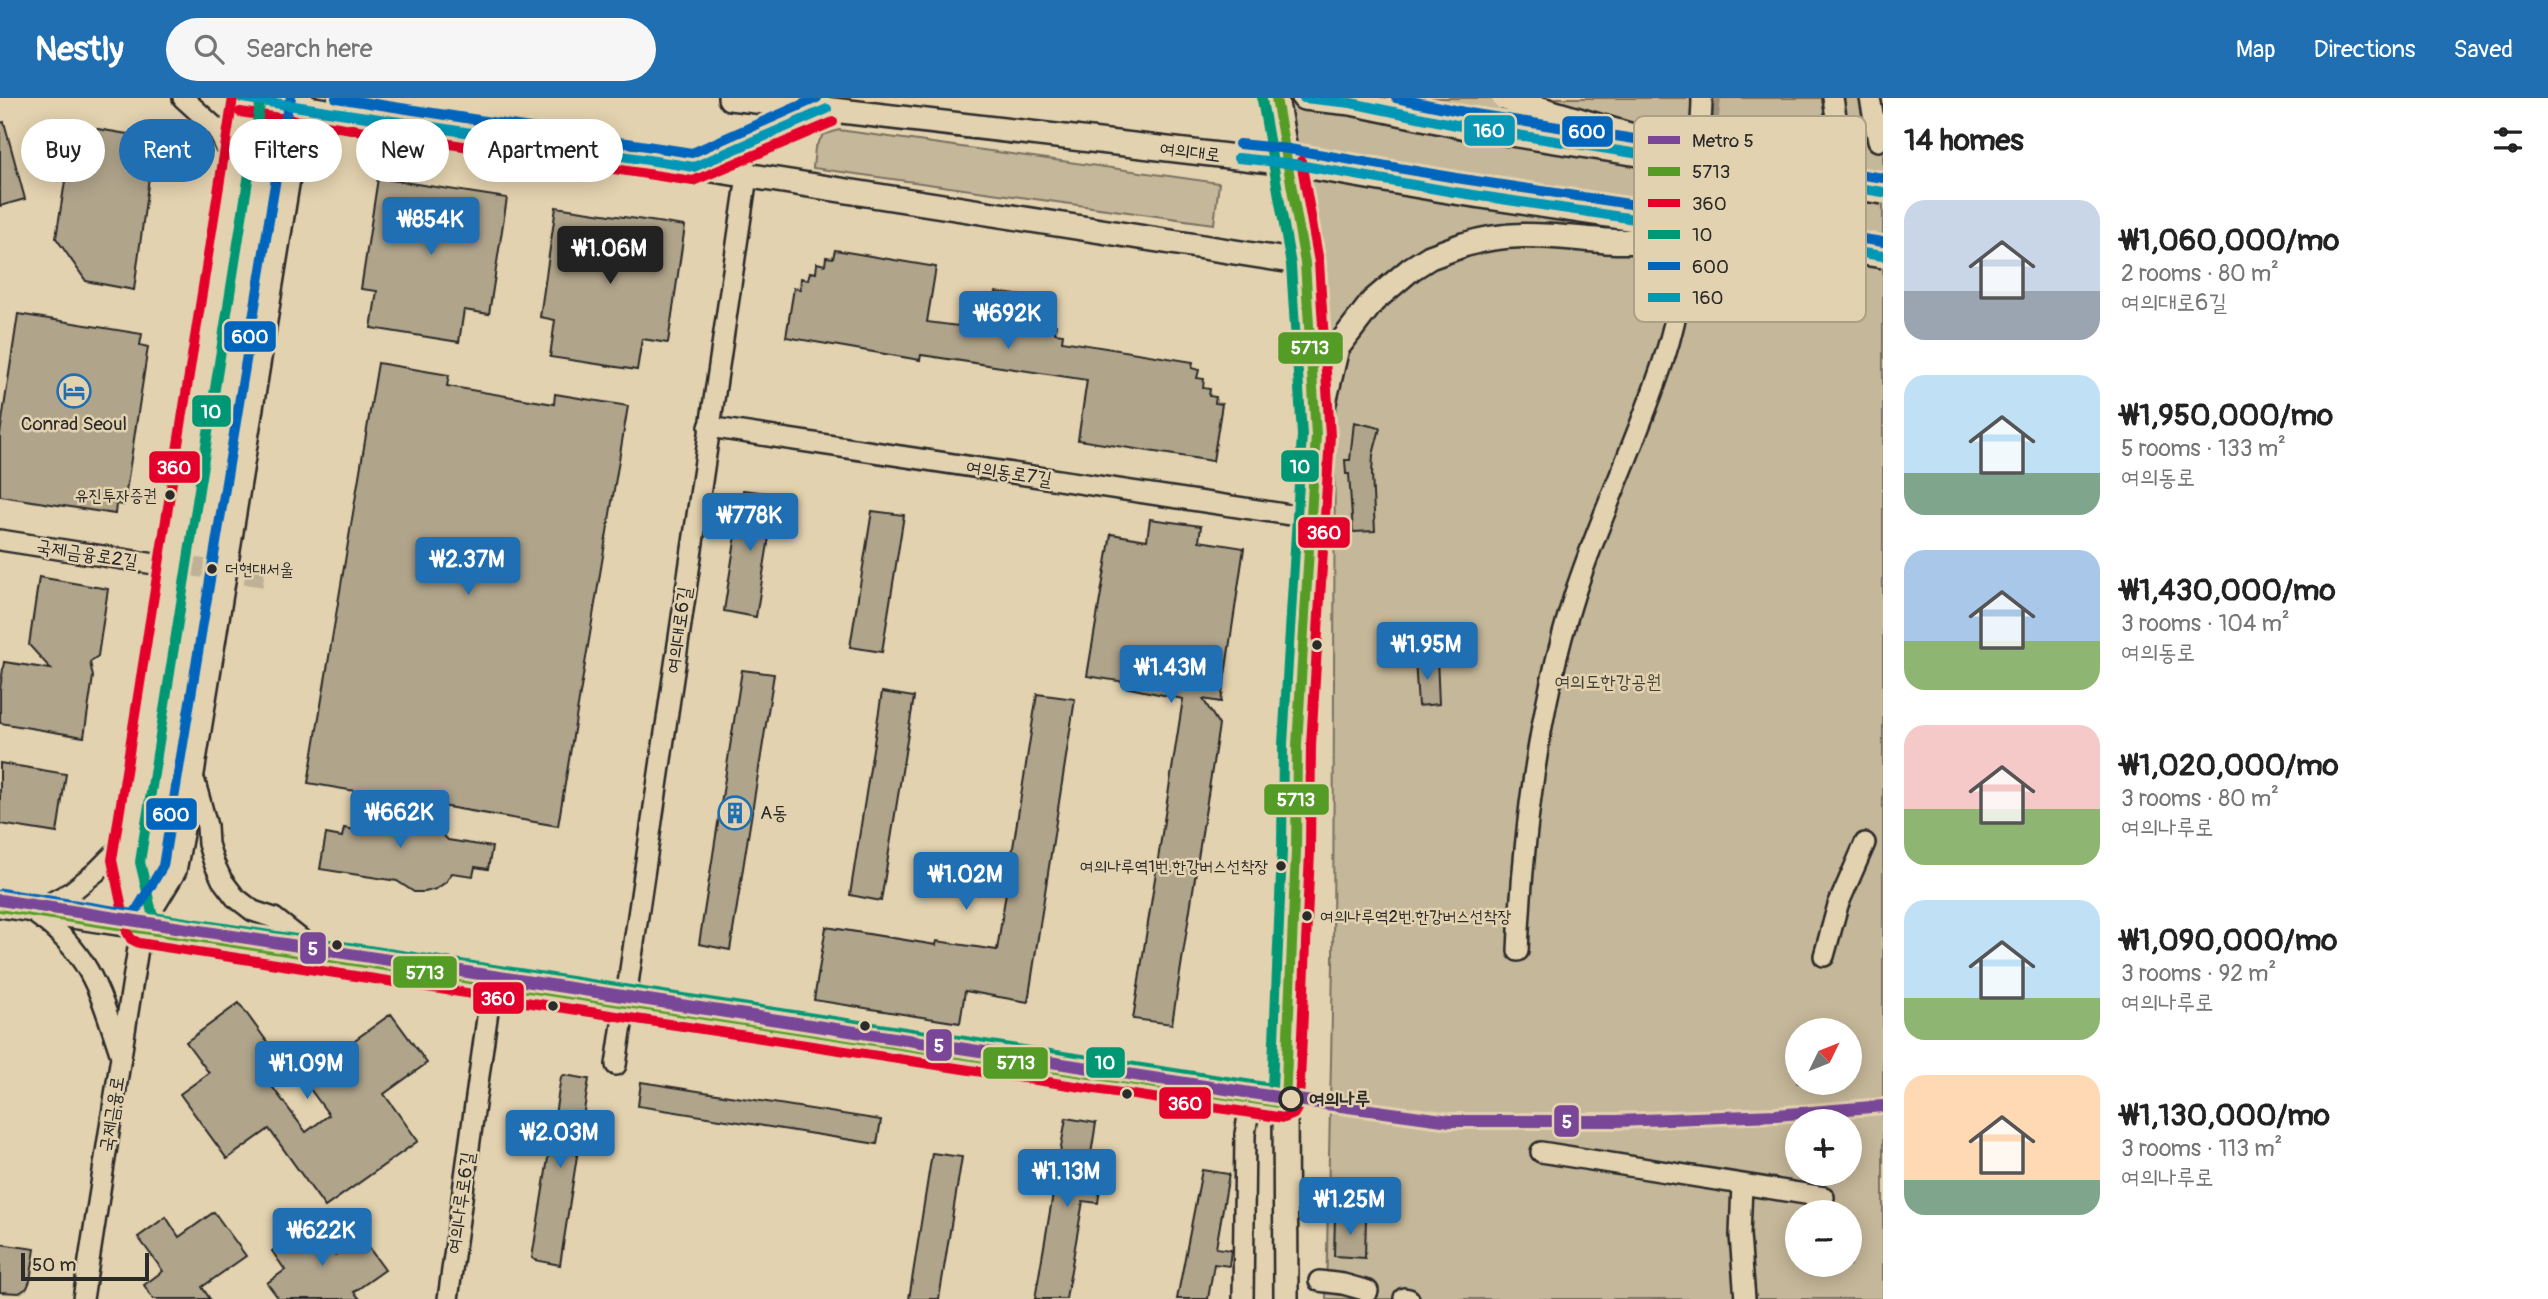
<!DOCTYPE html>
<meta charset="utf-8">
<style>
:root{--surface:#fff;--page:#f6f6f6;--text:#222;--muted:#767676;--accent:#1f6fb2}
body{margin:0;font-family:Pangolin,"Poor Story",sans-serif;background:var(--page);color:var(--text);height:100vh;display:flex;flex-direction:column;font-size:26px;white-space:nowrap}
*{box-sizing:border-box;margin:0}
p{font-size:23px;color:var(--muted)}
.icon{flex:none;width:38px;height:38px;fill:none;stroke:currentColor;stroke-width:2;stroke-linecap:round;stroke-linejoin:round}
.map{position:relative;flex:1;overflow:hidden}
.panel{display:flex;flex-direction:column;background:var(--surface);width:665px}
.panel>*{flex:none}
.top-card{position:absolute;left:21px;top:21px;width:665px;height:63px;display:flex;gap:14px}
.needle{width:46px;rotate:47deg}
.tools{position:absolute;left:1785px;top:920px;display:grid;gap:14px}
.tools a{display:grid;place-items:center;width:77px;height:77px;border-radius:50%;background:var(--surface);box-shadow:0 4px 18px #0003;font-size:35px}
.scale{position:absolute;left:21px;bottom:18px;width:128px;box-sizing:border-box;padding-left:7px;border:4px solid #2b2b2b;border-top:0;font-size:19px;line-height:24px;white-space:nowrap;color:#2b2b2b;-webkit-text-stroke:5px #e3d2af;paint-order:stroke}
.price{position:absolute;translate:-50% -60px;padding:0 16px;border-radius:7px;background:var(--accent);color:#fff;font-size:23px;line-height:46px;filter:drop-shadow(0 2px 4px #0008)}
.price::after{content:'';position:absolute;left:50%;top:42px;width:21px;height:16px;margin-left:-10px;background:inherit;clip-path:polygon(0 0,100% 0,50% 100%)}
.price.selected{background:#222;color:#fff}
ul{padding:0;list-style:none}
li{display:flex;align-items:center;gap:21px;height:175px;padding:0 21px}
li span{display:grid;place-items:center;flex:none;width:196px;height:140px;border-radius:21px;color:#555}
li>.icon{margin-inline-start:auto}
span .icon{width:84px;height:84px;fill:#fffc;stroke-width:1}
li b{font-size:30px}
h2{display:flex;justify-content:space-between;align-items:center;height:84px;padding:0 21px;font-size:30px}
.pill{padding:0 24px;border-radius:32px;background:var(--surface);box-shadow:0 4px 18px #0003;font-size:24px;line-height:63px}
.pill.selected{background:var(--accent);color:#fff}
header{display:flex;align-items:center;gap:42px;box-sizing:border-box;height:98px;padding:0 35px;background:var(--accent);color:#fff}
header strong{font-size:33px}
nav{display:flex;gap:38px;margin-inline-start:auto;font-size:24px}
.search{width:490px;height:63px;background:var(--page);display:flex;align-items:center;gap:18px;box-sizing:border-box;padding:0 24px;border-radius:38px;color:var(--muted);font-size:26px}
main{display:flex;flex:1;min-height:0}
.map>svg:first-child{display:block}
.green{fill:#c5b799;stroke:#787162;stroke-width:2;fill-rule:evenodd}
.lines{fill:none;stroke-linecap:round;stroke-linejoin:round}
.canal{stroke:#9a907a;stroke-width:18}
.building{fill:#b0a48b;stroke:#2b2b2b;stroke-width:2}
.minor-tunnel{stroke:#beb195;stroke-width:19;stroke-dasharray:19 10;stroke-linecap:butt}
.minor-casing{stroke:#2b2b2b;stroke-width:24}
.major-casing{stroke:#2b2b2b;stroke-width:28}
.minor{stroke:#e3d2af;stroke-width:19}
.major{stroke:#e3d2af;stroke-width:23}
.major-bridge-casing{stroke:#2b2b2b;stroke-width:28;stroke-linecap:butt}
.major-bridge{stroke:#e3d2af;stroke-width:23}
.bus-1-casing{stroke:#e3d2af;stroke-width:16}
.bus-2-casing{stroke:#e3d2af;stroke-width:16}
.bus-3-casing{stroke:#e3d2af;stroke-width:16}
.bus-4-casing{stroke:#e3d2af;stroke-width:16}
.bus-5-casing{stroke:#e3d2af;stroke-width:16}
.bus-1{stroke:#549c26;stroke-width:10}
.bus-2{stroke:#e4002b;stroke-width:10}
.bus-3{stroke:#009775;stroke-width:10}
.bus-4{stroke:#0065bd;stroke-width:10}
.bus-5{stroke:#0696b6;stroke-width:10}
.metro-1-casing{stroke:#e3d2af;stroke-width:18}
.metro-1{stroke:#794698;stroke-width:12}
.bus-dot{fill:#2b2b2b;stroke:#e3d2af;stroke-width:2.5}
.stop-dot{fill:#e3d2af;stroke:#2b2b2b;stroke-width:3.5}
.labels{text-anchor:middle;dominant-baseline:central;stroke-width:5;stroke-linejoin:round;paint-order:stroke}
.bus-label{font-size:17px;fill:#2b2b2b;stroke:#e3d2af;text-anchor:end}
.street-label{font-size:19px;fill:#2b2b2b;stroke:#e3d2af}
.poi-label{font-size:19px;fill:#2b2b2b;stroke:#e3d2af}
.park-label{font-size:19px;fill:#42403c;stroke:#e3d2af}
.stop-label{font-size:19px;font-weight:bold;fill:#2b2b2b;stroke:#e3d2af;text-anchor:start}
.key{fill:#e3d2af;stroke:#aca087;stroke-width:2}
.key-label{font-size:19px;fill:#2b2b2b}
.line-badge{stroke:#e3d2af;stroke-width:2.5}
.badge-label{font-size:19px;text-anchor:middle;font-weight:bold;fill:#fff}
</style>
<header>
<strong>Nestly</strong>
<div class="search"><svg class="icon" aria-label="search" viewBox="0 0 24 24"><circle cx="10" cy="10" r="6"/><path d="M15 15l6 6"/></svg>Search here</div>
<nav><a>Map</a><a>Directions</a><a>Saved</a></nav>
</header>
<main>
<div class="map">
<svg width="1883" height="1201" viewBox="0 0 1883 1201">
<rect width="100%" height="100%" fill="#e3d2af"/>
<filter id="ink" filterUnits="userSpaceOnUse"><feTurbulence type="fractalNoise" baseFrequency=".0143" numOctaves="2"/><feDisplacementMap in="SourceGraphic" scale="14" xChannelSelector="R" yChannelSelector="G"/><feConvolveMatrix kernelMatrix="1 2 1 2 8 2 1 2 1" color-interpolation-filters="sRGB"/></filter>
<g filter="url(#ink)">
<g class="green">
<path d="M1282,0H1881L1883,11V1201H1326L1333,867L1335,300ZM1797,933H1850V985H1797ZM1797,1024H1850V1076H1797ZM1797,1115H1850V1167H1797Z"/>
<polygon points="839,32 1219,85 1214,126 813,70 815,50 823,37"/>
</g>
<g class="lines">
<polyline class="canal" points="1704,78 1712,0"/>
</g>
<g class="building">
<polygon points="4,24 25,101 0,108 0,25"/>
<polygon points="74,27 145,39 153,49 134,192 86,183 56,140"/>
<polygon points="378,80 507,100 489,216 464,212 459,244 371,230 377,193 361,191"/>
<polygon points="556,109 685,128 668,245 642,241 637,272 550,259 555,222 540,219"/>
<polygon points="835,152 936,169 927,224 958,228 959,220 967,221 968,214 976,215 978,207 985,208 986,200 994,202 996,194 1036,200 1034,208 1042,209 1041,217 1049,218 1048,226 1056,227 1055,235 1063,236 1062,243 1193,264 1192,270 1199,272 1197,280 1204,281 1203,290 1210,291 1209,298 1216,299 1215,305 1222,306 1213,363 1078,342 1087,282 921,257 920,262 786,239 794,190 800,191 801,180 808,182 810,174 816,175 817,165 825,167 826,159 833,160"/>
<polygon points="18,216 142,236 140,247 148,249 124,407 116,406 115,416 0,398 0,336"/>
<polygon points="378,265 449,277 447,288 554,306 555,296 628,308 558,728 308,685"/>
<polygon points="1354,324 1380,330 1373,357 1372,376 1375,433 1353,434 1349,376 1346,376 1345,362 1350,362"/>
<polygon points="743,392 776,396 756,519 724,513"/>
<polygon points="872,413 904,417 882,554 850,549"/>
<polygon points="1150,421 1201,428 1199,443 1244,450 1221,604 1203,601 1219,627 1172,926 1133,921 1183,601 1124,589 1125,584 1087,578 1111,436 1147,442"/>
<polygon points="39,479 108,491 98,558 90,564 93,579 84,639 0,625 0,591 4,564 51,571 29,547"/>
<polygon points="1437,560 1439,606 1418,608 1415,561"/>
<polygon points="742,572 774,576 730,852 699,846"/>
<polygon points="882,594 914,599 881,803 850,797"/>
<polygon points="1037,596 1075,601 1028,904 965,893 960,925 814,902 826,829 936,847 937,843 997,852"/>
<polygon points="0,665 66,676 57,735 0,726"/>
<polygon points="361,697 440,734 448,742 492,749 488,771 475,769 473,778 452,775 446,784 436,791 425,794 414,794 397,783 320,771 326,736 342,739 344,730 355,732"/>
<polygon points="239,905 276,956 262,975 306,1034 329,1017 302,980 391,916 427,965 384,996 418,1043 325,1109 269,1031 227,1061 180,996 209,975 186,944"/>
<polygon points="564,977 589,981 560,1167 535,1162 532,1160 561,979"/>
<polygon points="641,984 881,1022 877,1046 638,1008"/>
<polygon points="1066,1020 1096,1025 1086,1087 1100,1090 1098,1105 1083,1103 1066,1201 1035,1201"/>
<polygon points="932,1055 962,1059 939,1201 909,1201"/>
<polygon points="1202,1072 1229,1076 1216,1150 1231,1152 1229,1168 1214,1166 1208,1201 1177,1201"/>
<polygon points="214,1114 246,1158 202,1189 210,1201 153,1201 144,1187 163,1173 138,1139 166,1119 179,1139"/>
<polygon points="1366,1118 1365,1160 1334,1158 1335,1119"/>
<polygon points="312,1124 335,1157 361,1139 385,1172 354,1194 360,1201 279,1201 267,1185 285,1172 272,1153"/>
<polygon points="0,1146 35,1151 30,1183 27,1190 19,1195 0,1194"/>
</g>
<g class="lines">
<polyline class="minor-tunnel" points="159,464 269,480"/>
<defs>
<g id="minor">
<polyline points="183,0 217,31 236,70"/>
<polyline points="1833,0 1839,37"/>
<polyline points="1870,0 1878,43"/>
<polyline points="709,329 1310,420"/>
<polyline points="0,442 174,469"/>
<polyline points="195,684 207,728 208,746 214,765 222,782 235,799 253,813 274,820 321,857"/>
<polyline points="0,809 1285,1006"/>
<polyline points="33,814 71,794 96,774 130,740"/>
<path d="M37,817C91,856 100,895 120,955"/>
<polyline points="141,831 126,764 247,0"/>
<path d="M1518,853C1523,734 1538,612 1574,498C1600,418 1638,341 1664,261C1682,207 1687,151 1693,95C1696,63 1702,32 1702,0"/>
<polyline points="1824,858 1838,807 1865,745"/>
<polyline points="616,967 747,78"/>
<polyline points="1541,1054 1824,1099"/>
<polyline points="1742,1087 1740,1137 1745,1201"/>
<polyline points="1319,1183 1343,1186 1368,1193"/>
<polyline points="1404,1200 1409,1201"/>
<polyline points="83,1201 141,831 176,773 191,694 303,0"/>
<polyline points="448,1201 492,884"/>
<polyline points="1243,1201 1245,1036 1251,1000"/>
</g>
<g id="major">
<polyline points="242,0 694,69 824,12"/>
<polyline points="730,0 1287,65 1454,94"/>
<polyline points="1276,0 1305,165 1316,337 1297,647 1296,753 1285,1006 1286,1201"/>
<polyline points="1304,0 1351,5 1466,29"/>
<polyline points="694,69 1305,165"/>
<polyline points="1322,313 1337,250 1373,203 1411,171 1430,159 1463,147"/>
</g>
</defs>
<use href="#minor" class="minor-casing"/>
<use href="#major" class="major-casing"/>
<use href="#minor" class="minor"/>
<use href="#major" class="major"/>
<defs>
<g id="major-bridge">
<polyline points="1504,0 1670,49"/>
<polyline points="1466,29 1883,94"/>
<polyline points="1454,94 1883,158"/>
<path d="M1463,147C1514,131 1555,139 1606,143C1638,145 1671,142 1703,142"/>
</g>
</defs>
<use href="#major-bridge" class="major-bridge-casing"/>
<use href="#major-bridge" class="major-bridge"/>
<defs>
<g id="bus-1">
<polyline points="1276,0 1305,165 1316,337 1297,647 1296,753 1285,1006"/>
<polyline points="0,809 1285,1006"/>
</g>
<g id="bus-2">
<polyline points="233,0 112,762 127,834 131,841 139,845 1284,1020 1294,1016 1299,1007 1310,754 1311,647 1330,338 1319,164 1301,63"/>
<polyline points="240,14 693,83 833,24"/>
</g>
<polyline id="bus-3" points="261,0 140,764 153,819 1272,990 1282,753 1283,646 1302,337 1291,167 1262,2"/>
<g id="bus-4">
<polyline points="336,0 692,55 817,0"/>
<polyline points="1396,0 1469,15 1883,80"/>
<polyline points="1239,46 1289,51 1456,80 1883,144"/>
<polyline points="2,795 134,816 163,768 288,7 291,0"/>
</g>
<g id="bus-5">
<polyline points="242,0 694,69 827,11"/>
<polyline points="1304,0 1351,5 1466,29 1883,94"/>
<polyline points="1238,60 1287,65 1454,94 1883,158"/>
</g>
</defs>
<use href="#bus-1" class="bus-1-casing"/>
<use href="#bus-2" class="bus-2-casing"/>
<use href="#bus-3" class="bus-3-casing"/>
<use href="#bus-4" class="bus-4-casing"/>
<use href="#bus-5" class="bus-5-casing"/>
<use href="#bus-1" class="bus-1"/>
<use href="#bus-2" class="bus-2"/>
<use href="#bus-3" class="bus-3"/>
<use href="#bus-4" class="bus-4"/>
<use href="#bus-5" class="bus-5"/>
<defs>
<polyline id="metro-1" points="0,802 1290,1001 1450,1023 1616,1023 1776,1017 1883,1008"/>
</defs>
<use href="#metro-1" class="metro-1-casing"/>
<use href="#metro-1" class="metro-1"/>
</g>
</g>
<defs>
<symbol id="hotel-ring" viewBox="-11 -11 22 22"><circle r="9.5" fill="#e3d2af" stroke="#1f6fb2" stroke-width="1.5"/><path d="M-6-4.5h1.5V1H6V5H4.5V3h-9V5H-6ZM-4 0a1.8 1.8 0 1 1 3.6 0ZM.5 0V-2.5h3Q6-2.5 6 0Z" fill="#1f6fb2"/></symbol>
<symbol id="building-ring" viewBox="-11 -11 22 22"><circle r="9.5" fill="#e3d2af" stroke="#1f6fb2" stroke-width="1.5"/><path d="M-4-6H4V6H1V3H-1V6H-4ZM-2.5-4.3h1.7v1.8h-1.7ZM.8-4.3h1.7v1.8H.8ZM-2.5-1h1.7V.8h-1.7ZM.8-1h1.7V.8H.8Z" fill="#1f6fb2"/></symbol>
</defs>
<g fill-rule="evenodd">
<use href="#hotel-ring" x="55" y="274" width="38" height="38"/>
<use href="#building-ring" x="716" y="696" width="38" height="38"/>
</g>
<g class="bus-dot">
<circle cx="170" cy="397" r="6"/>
<circle cx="212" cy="471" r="6"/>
<circle cx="1317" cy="547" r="6"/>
<circle cx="1281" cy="768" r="6"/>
<circle cx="1307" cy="818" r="6"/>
<circle cx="337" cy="847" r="6"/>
<circle cx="553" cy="908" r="6"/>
<circle cx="865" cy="928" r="6"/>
<circle cx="1127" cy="996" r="6"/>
</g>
<circle class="stop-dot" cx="1291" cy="1001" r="11"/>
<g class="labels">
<g class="bus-label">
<text x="157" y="397">유진투자증권</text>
<text x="225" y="471" text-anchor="start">더현대서울</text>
<text x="1268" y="768">여의나루역1번.한강버스선착장</text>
<text x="1320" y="818" text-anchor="start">여의나루역2번.한강버스선착장</text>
</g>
<g class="street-label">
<text transform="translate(1190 54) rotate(7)">여의대로</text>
<text transform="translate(1009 375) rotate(9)">여의동로7길</text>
<text transform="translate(87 456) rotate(9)">국제금융로2길</text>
<text transform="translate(679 532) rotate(-82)">여의대로6길</text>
<text transform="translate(112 1016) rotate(-81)">국제금융로</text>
<text transform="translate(461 1105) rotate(-82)">여의나루로6길</text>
</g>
<g class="poi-label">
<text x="74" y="326">Conrad Seoul</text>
<text x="760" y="715" text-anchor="start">A동</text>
</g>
<g class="park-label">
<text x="1608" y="584">여의도한강공원</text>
</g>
<g class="stop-label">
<text x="1309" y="1001">여의나루</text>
</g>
</g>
<rect x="1634" y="18" width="232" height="206" rx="10" class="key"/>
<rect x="1648" y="38" width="32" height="8" fill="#794698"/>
<rect x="1648" y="69" width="32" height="9" fill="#549c26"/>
<rect x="1648" y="101" width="32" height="8" fill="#e4002b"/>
<rect x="1648" y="132" width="32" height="9" fill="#009775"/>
<rect x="1648" y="164" width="32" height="8" fill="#0065bd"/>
<rect x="1648" y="195" width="32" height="9" fill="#0696b6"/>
<g class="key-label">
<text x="1692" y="49">Metro 5</text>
<text x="1692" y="80">5713</text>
<text x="1692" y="112">360</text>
<text x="1692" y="143">10</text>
<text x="1692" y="175">600</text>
<text x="1692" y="206">160</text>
</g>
<g class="line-badge">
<rect x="1463" y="16" width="53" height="33" rx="7" fill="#0696b6"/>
<rect x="1561" y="17" width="53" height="33" rx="7" fill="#0065bd"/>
<rect x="223" y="222" width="54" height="33" rx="7" fill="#0065bd"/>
<rect x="1277" y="233" width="67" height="34" rx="7" fill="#549c26"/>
<rect x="191" y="296" width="41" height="34" rx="7" fill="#009775"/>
<rect x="1280" y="351" width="40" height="34" rx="7" fill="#009775"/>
<rect x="148" y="352" width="53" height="34" rx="7" fill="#e4002b"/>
<rect x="1297" y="418" width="54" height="33" rx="7" fill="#e4002b"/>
<rect x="1263" y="685" width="67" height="33" rx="7" fill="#549c26"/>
<rect x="145" y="699" width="53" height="34" rx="7" fill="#0065bd"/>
<rect x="299" y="833" width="28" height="34" rx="7" fill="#794698"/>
<rect x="392" y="857" width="66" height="34" rx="7" fill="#549c26"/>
<rect x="472" y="883" width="53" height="34" rx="7" fill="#e4002b"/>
<rect x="925" y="930" width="28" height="34" rx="7" fill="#794698"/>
<rect x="1085" y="948" width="41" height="33" rx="7" fill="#009775"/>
<rect x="982" y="948" width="67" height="34" rx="7" fill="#549c26"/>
<rect x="1158" y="988" width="54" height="34" rx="7" fill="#e4002b"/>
<rect x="1553" y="1006" width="27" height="34" rx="7" fill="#794698"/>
</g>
<g class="badge-label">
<text x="1489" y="39">160</text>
<text x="1587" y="40">600</text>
<text x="250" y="245">600</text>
<text x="1310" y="256">5713</text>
<text x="211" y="320">10</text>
<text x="1300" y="375">10</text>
<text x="174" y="376">360</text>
<text x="1324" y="441">360</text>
<text x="1296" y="708">5713</text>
<text x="171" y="723">600</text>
<text x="313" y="857">5</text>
<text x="425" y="881">5713</text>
<text x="498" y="907">360</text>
<text x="939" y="954">5</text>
<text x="1105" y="971">10</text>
<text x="1016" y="971">5713</text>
<text x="1185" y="1012">360</text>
<text x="1567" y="1030">5</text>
</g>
</svg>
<div class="tools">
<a><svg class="needle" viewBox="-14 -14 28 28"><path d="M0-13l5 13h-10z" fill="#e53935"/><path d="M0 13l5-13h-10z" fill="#767676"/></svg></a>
<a>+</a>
<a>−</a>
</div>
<div class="scale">50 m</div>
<b class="price" style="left:431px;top:159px">₩854K</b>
<b class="price selected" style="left:610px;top:188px">₩1.06M</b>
<b class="price" style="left:1008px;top:253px">₩692K</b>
<b class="price" style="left:750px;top:455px">₩778K</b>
<b class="price" style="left:468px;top:499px">₩2.37M</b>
<b class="price" style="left:1427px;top:584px">₩1.95M</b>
<b class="price" style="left:1171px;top:607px">₩1.43M</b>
<b class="price" style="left:400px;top:752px">₩662K</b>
<b class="price" style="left:966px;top:814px">₩1.02M</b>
<b class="price" style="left:307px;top:1003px">₩1.09M</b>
<b class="price" style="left:560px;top:1072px">₩2.03M</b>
<b class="price" style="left:1067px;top:1111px">₩1.13M</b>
<b class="price" style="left:1350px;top:1139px">₩1.25M</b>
<b class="price" style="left:322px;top:1170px">₩622K</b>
<div class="top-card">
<a class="pill">Buy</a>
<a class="pill selected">Rent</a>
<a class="pill">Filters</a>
<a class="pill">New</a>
<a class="pill">Apartment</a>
</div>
</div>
<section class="panel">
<h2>14 homes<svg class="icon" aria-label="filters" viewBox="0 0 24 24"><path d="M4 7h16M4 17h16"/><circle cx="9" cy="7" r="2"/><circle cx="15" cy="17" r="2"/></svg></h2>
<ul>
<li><span style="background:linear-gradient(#c9d6e8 65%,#9aa5b1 0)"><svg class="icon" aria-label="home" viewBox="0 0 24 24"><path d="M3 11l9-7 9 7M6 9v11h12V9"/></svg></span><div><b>₩1,060,000/mo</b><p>2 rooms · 80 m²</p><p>여의대로6길</p></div></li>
<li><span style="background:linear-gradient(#bfe0f5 70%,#7fa58c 0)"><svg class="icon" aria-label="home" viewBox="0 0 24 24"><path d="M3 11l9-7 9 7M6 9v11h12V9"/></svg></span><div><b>₩1,950,000/mo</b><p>5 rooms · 133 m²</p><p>여의동로</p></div></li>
<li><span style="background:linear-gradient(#a9c7e8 65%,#8fb573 0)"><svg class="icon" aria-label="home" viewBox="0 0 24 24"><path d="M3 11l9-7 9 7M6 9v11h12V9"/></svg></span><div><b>₩1,430,000/mo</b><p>3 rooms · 104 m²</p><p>여의동로</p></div></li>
<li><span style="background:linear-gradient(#f6c9c9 60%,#8fb573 0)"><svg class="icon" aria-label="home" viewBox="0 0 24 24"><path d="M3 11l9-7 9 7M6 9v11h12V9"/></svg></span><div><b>₩1,020,000/mo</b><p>3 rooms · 80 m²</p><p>여의나루로</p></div></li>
<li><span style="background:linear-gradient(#bfe0f5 70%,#8fb573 0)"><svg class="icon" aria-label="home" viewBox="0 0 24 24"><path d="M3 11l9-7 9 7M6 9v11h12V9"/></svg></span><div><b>₩1,090,000/mo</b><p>3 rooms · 92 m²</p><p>여의나루로</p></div></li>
<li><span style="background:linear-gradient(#ffd9b3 75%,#7fa58c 0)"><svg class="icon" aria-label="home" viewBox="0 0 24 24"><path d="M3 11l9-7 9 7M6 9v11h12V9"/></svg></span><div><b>₩1,130,000/mo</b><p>3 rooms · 113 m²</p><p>여의나루로</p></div></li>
</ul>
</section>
</main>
